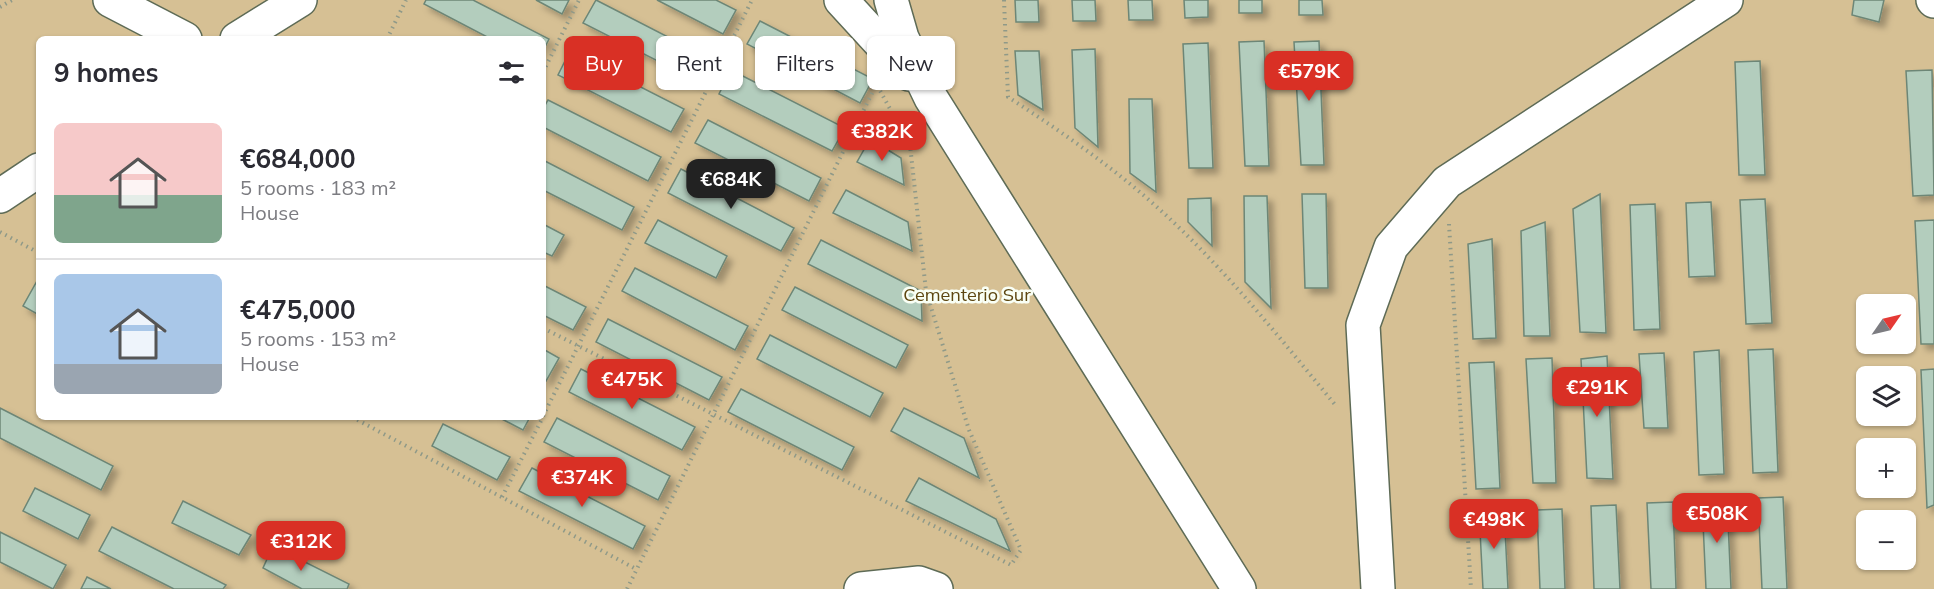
<!DOCTYPE html>
<meta charset="utf-8">
<style>
:root{--surface:#fff;--page:#f2f2f3;--text:#2b2b33;--muted:#7c7c81;--line:#e1e1e2;--accent:#d93025}
body{margin:0;font-family:Mulish,sans-serif;background:var(--page);color:var(--text);height:100vh;display:flex;flex-direction:column;font-size:22px;white-space:nowrap}
*{box-sizing:border-box;margin:0}
p{font-size:20px;color:var(--muted)}
.icon{flex:none;width:33px;height:33px;fill:none;stroke:currentColor;stroke-width:2;stroke-linecap:round;stroke-linejoin:round}
.map{position:relative;flex:1;overflow:hidden}
.sheet{position:absolute;left:36px;top:36px;width:510px;height:384px;display:flex;flex-direction:column;background:var(--surface);border-radius:9px;box-shadow:0 2px 4px #0004}
.sheet>*{flex:none}
.top-card{position:absolute;left:564px;top:36px;width:570px;height:54px;display:flex;gap:12px}
.needle{width:39px;rotate:56deg}
.controls{position:absolute;left:1856px;top:294px;display:grid;gap:12px}
.controls a{display:grid;place-items:center;width:60px;height:60px;border-radius:9px;background:var(--surface);box-shadow:0 2px 4px #0004;font-size:30px}
.price{position:absolute;translate:-50% -51px;padding:0 14px;border-radius:12px;background:var(--accent);color:#fff;font-size:20px;line-height:39px;filter:drop-shadow(0 2px 3px #0008)}
.price::after{content:'';position:absolute;left:50%;top:36px;width:18px;height:14px;margin-left:-9px;background:inherit;clip-path:polygon(0 0,100% 0,50% 100%)}
.price.on{background:#222;color:#fff}
ul{padding:0;list-style:none}
li{display:flex;align-items:center;gap:18px;height:150px;padding:0 18px}
li+li{border-top:2px solid var(--line)}
li span{display:grid;place-items:center;flex:none;width:168px;height:120px;border-radius:9px;color:#555}
li>.icon{margin-inline-start:auto}
span .icon{width:72px;height:72px;fill:#fffc;stroke-width:1}
li b{font-size:26px}
h2{display:flex;justify-content:space-between;align-items:center;height:72px;padding:0 18px;font-size:26px}
.chip{padding:0 21px;border-radius:9px;background:var(--surface);box-shadow:0 2px 4px #0004;font-size:21px;line-height:54px}
.chip.on{background:var(--accent);color:#fff}
.map>svg:first-child{display:block}
.green{fill:#d6c094;fill-rule:evenodd}
.building{fill:#b3cdbd;stroke:#6d8676;stroke-width:1.5;filter:url(#shadow)}
.lines{fill:none;stroke-linecap:round;stroke-linejoin:round}
.minor-casing{stroke:#5e6b56;stroke-width:36}
.path{stroke:#8f9988;stroke-width:4;stroke-dasharray:1.5 4.5;stroke-linecap:butt}
.minor{stroke:#fff;stroke-width:33}
.labels{text-anchor:middle;dominant-baseline:central;stroke-width:5;stroke-linejoin:round;paint-order:stroke}
.park-label{font-size:18px;fill:#5d4610;stroke:#f9fff5}
</style>
<div class="map">
<svg width="1934" height="589" viewBox="0 0 1934 589">
<defs>
<filter id="shadow"><feDropShadow dx="5.5" dy="5.5" stdDeviation="3" flood-color="#0004"/></filter>
</defs>
<rect width="100%" height="100%" fill="#e6f5dc"/>
<path class="green" d="M0,0H1934V589H0ZM39,39H543V417H39ZM1866,304H1905V344H1866ZM1866,376H1905V416H1866ZM1866,448H1905V488H1866ZM1866,520H1905V560H1866Z"/>
<g class="building">
<polygon points="426,0 473,0 549,39 543,51 543,39 491,39 424,4"/>
<polygon points="536,0 569,0 562,14"/>
<polygon points="596,0 709,58 697,81 583,23"/>
<polygon points="657,0 716,0 736,10 723,34"/>
<polygon points="1015,0 1038,0 1039,22 1016,22"/>
<polygon points="1072,0 1095,0 1096,21 1073,21"/>
<polygon points="1128,0 1152,0 1153,20 1129,20"/>
<polygon points="1184,0 1208,0 1208,17 1185,18"/>
<rect x="1239" y="0" width="23" height="13"/>
<polygon points="1299,0 1322,0 1323,15 1299,15"/>
<polygon points="1854,0 1884,0 1879,22 1852,15"/>
<polygon points="760,21 873,79 860,103 747,44"/>
<polygon points="1264,41 1269,166 1245,166 1239,42"/>
<polygon points="1319,41 1324,165 1301,165 1294,42"/>
<polygon points="1208,43 1213,168 1189,168 1183,44"/>
<polygon points="1095,49 1098,147 1075,128 1072,50"/>
<polygon points="570,51 684,109 671,132 558,75"/>
<polygon points="1015,51 1039,51 1043,110 1018,95"/>
<polygon points="1760,61 1765,175 1739,175 1735,62"/>
<polygon points="731,70 845,128 832,151 719,94"/>
<polygon points="1932,70 1934,195 1913,196 1906,71"/>
<polygon points="1129,99 1152,99 1156,192 1130,173"/>
<polygon points="548,100 661,157 648,181 543,127 543,109"/>
<polygon points="708,120 821,178 809,201 695,143"/>
<polygon points="870,139 901,158 904,185 857,162"/>
<polygon points="543,160 634,207 622,230 543,190"/>
<polygon points="681,169 794,228 781,251 668,193"/>
<polygon points="846,190 908,222 912,251 833,213"/>
<polygon points="1302,194 1326,194 1328,288 1305,288"/>
<polygon points="1600,194 1606,333 1580,332 1573,209"/>
<polygon points="1244,196 1267,196 1271,308 1245,282"/>
<polygon points="1211,198 1212,246 1188,222 1188,199"/>
<polygon points="1765,199 1772,323 1746,324 1740,200"/>
<polygon points="1711,202 1715,276 1689,277 1686,203"/>
<polygon points="1655,204 1660,329 1634,330 1630,205"/>
<polygon points="658,220 727,256 716,278 645,243"/>
<polygon points="1934,220 1934,344 1921,344 1915,221"/>
<polygon points="1545,222 1550,336 1524,336 1521,231"/>
<polygon points="543,224 564,235 552,256 543,252"/>
<polygon points="1492,239 1496,338 1473,339 1468,244"/>
<polygon points="821,240 921,291 922,321 808,264"/>
<polygon points="635,268 748,326 735,350 622,291"/>
<polygon points="37,281 39,282 39,315 23,306"/>
<polygon points="543,285 586,307 573,330 543,315"/>
<polygon points="795,287 908,345 896,368 782,310"/>
<polygon points="608,319 722,377 709,400 596,342"/>
<polygon points="770,335 883,393 870,417 757,359"/>
<polygon points="543,349 559,358 546,381 543,380"/>
<polygon points="1773,349 1778,472 1753,473 1748,350"/>
<polygon points="1719,350 1724,474 1699,475 1694,352"/>
<polygon points="1664,353 1668,428 1644,428 1639,354"/>
<polygon points="1607,356 1613,479 1587,478 1581,359"/>
<polygon points="1552,358 1556,483 1533,483 1526,359"/>
<polygon points="1494,362 1500,488 1476,489 1469,363"/>
<polygon points="581,369 695,427 682,450 569,392"/>
<polygon points="1934,369 1934,505 1927,508 1921,370"/>
<polygon points="741,389 854,447 842,470 728,412"/>
<polygon points="0,408 113,466 101,490 0,438"/>
<polygon points="904,408 964,438 979,478 891,431"/>
<polygon points="498,417 530,417 523,430"/>
<polygon points="557,418 670,476 658,500 544,442"/>
<polygon points="443,424 510,457 497,480 432,446"/>
<polygon points="532,468 645,526 633,549 519,491"/>
<polygon points="919,478 996,519 1010,551 906,501"/>
<polygon points="35,488 90,515 78,539 23,511"/>
<polygon points="1783,497 1787,589 1762,589 1758,498"/>
<polygon points="1727,499 1731,589 1706,589 1702,500"/>
<polygon points="183,501 251,535 239,555 172,523"/>
<polygon points="1673,502 1676,589 1651,589 1647,503"/>
<polygon points="1616,505 1620,589 1594,589 1591,506"/>
<polygon points="1562,509 1565,589 1540,589 1537,510"/>
<polygon points="1504,510 1508,589 1483,589 1479,511"/>
<polygon points="112,527 226,585 223,589 174,589 99,551"/>
<polygon points="0,532 66,565 53,589 0,562"/>
<polygon points="273,546 349,584 347,589 302,589 263,568"/>
<polygon points="87,577 111,589 81,589"/>
</g>
<g class="lines">
<defs>
<g id="minor">
<polyline points="110,0 185,39"/>
<polyline points="841,0 909,74"/>
<polyline points="891,0 902,38 931,98 1239,589"/>
<polyline points="1933,0 1934,1"/>
<polyline points="237,39 300,0"/>
<polyline points="0,196 39,170"/>
<polyline points="861,589 919,583 936,589"/>
<polyline points="1378,589 1363,325 1391,247 1447,182 1726,0"/>
</g>
</defs>
<use href="#minor" class="minor-casing"/>
<g class="path">
<path d="M1004,0L1008,97C1065,134 1120,172 1169,218C1231,276 1283,342 1337,407"/>
<polyline points="0,7 12,0"/>
<polyline points="387,39 406,0"/>
<polyline points="543,72 579,0"/>
<polyline points="1449,224 1471,589"/>
<polyline points="0,232 39,253"/>
<polyline points="543,328 1011,565 1021,550 969,430 926,291 910,145 878,87"/>
<polyline points="543,416 752,0"/>
<polyline points="352,417 636,569"/>
<polyline points="502,497 543,417"/>
<polyline points="627,589 878,81"/>
</g>
<use href="#minor" class="minor"/>
</g>
<g class="labels">
<g class="park-label">
<text x="967" y="294">Cementerio Sur</text>
</g>
</g>
</svg>
<div class="controls">
<a><svg class="needle" viewBox="-14 -14 28 28"><path d="M0-13l5 13h-10z" fill="#e53935"/><path d="M0 13l5-13h-10z" fill="#7c7c81"/></svg></a>
<a><svg class="icon" aria-label="layers" viewBox="0 0 24 24"><path d="M12 4l9 5-9 5-9-5zM3 14l9 5 9-5"/></svg></a>
<a>+</a>
<a>−</a>
</div>
<b class="price" style="left:1309px;top:102px">€579K</b>
<b class="price" style="left:882px;top:162px">€382K</b>
<b class="price on" style="left:731px;top:210px">€684K</b>
<b class="price" style="left:632px;top:410px">€475K</b>
<b class="price" style="left:1597px;top:418px">€291K</b>
<b class="price" style="left:582px;top:508px">€374K</b>
<b class="price" style="left:1717px;top:544px">€508K</b>
<b class="price" style="left:1494px;top:550px">€498K</b>
<b class="price" style="left:301px;top:572px">€312K</b>
<div class="top-card">
<a class="chip on">Buy</a>
<a class="chip">Rent</a>
<a class="chip">Filters</a>
<a class="chip">New</a>
</div>
<section class="sheet">
<h2>9 homes<svg class="icon" aria-label="filters" viewBox="0 0 24 24"><path d="M4 7h16M4 17h16"/><circle cx="9" cy="7" r="2"/><circle cx="15" cy="17" r="2"/></svg></h2>
<ul>
<li><span style="background:linear-gradient(#f6c9c9 60%,#7fa58c 0)"><svg class="icon" aria-label="home" viewBox="0 0 24 24"><path d="M3 11l9-7 9 7M6 9v11h12V9"/></svg></span><div><b>€684,000</b><p>5 rooms · 183 m²</p><p>House</p></div></li>
<li><span style="background:linear-gradient(#a9c7e8 75%,#9aa5b1 0)"><svg class="icon" aria-label="home" viewBox="0 0 24 24"><path d="M3 11l9-7 9 7M6 9v11h12V9"/></svg></span><div><b>€475,000</b><p>5 rooms · 153 m²</p><p>House</p></div></li>
</ul>
</section>
</div>
